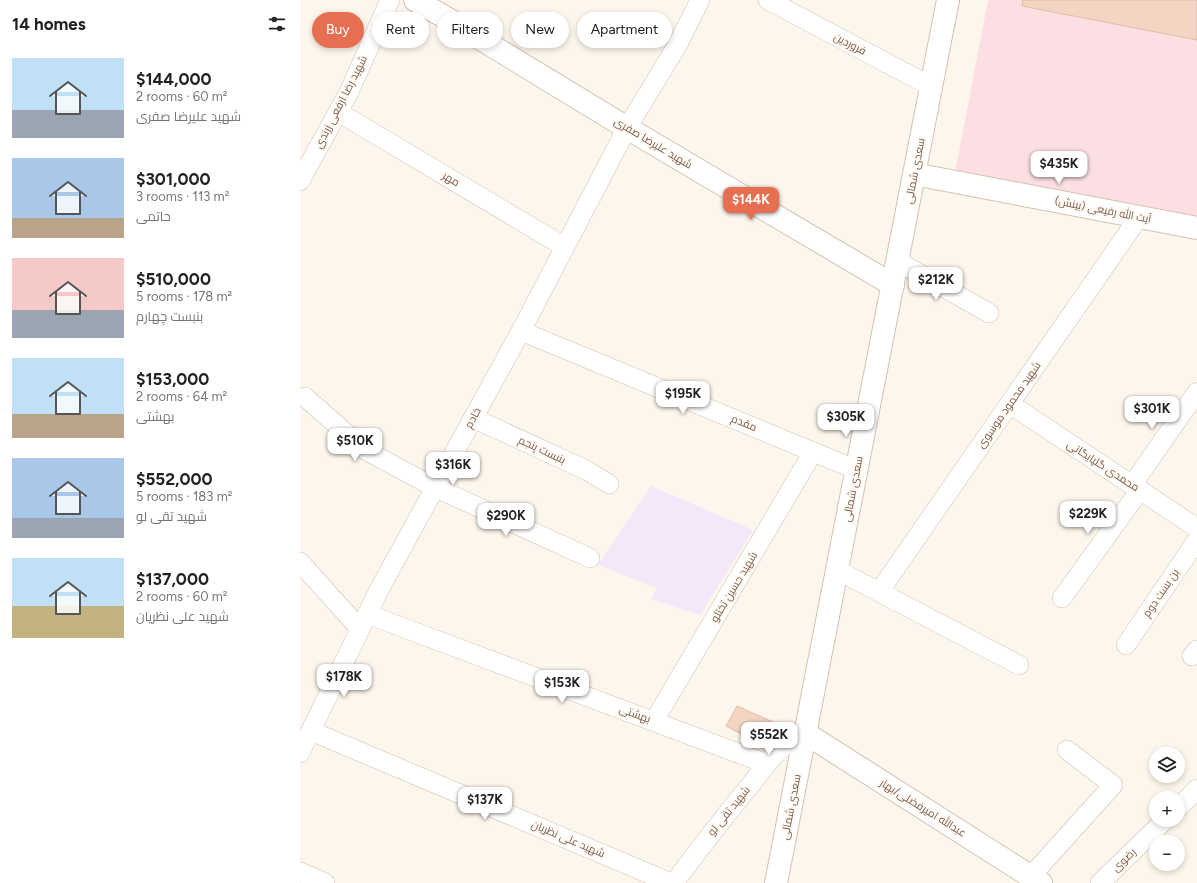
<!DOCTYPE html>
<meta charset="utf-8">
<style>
:root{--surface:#fff;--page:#f2f2f2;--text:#202124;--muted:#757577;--accent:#e76f51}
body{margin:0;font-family:Figtree,Cairo,sans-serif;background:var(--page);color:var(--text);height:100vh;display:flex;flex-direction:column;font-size:15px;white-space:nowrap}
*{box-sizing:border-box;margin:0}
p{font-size:13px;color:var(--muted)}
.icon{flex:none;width:22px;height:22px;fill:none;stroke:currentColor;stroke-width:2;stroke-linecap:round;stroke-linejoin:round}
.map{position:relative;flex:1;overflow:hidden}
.sheet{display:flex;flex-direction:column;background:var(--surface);width:300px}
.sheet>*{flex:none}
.banner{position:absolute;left:12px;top:12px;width:380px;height:36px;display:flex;gap:8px}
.controls{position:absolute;left:849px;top:747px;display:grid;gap:8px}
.controls a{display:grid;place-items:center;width:36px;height:36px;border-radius:50%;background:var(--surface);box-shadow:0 2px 6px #0003;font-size:20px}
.price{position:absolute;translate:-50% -34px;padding:0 9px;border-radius:8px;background:#fff;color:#222;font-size:13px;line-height:26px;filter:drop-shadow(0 1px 2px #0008)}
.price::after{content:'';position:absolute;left:50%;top:24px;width:12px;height:9px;margin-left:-6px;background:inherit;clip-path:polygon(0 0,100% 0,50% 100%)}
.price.active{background:var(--accent);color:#fff}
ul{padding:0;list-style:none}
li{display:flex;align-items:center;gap:12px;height:100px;padding:0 12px}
li span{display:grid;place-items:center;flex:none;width:112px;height:80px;border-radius:0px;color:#555}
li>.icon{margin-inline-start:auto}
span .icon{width:48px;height:48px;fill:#fffc;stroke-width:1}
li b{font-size:17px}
h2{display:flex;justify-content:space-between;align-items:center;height:48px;padding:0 12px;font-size:17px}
.tag{padding:0 14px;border-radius:18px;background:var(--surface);box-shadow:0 2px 6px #0003;font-size:14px;line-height:36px}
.tag.active{background:var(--accent);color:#fff}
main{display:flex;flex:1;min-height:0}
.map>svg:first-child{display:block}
.education{fill:#f3e8fa}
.medical{fill:#fbdfe3}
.building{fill:#f3d5c3;stroke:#e6bba3}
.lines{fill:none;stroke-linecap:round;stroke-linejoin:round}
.street-casing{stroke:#d1beb0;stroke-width:20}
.secondary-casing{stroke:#d6c0b0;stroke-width:24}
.street{stroke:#fff;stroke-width:19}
.secondary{stroke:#fff;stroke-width:22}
.labels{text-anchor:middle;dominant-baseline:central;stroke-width:4;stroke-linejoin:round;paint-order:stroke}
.street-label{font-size:11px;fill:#7a5c4d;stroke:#fffaf3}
</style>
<main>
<section class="sheet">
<h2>14 homes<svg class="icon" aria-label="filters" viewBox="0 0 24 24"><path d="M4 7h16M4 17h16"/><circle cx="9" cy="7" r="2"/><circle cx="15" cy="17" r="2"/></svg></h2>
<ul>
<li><span style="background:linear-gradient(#bfe0f5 65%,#9aa5b1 0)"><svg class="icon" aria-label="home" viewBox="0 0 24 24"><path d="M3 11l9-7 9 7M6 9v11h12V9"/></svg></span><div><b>$144,000</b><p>2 rooms · 60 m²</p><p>شهید علیرضا صفری</p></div></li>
<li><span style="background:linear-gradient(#a9c7e8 75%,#b9a48a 0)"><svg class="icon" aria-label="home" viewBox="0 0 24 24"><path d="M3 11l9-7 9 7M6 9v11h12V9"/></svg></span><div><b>$301,000</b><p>3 rooms · 113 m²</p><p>حاتمی</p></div></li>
<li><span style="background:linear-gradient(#f6c9c9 65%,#9aa5b1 0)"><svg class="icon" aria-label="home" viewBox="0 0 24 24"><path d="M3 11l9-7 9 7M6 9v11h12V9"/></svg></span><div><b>$510,000</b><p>5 rooms · 178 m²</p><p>بنبست چهارم</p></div></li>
<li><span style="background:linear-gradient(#bfe0f5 70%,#b9a48a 0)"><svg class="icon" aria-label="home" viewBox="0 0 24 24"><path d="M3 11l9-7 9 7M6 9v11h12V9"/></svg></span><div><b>$153,000</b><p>2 rooms · 64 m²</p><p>بهشتی</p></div></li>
<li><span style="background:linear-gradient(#a9c7e8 75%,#9aa5b1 0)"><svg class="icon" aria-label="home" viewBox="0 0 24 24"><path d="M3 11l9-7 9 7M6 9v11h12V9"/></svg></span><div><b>$552,000</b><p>5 rooms · 183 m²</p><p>شهید تقی لو</p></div></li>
<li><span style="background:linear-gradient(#bfe0f5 60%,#c2b280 0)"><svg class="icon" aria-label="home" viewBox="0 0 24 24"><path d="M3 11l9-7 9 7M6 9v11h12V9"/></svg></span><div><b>$137,000</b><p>2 rooms · 60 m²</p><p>شهید علی نظریان</p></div></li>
</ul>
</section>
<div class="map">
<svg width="897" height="883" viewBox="0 0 897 883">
<rect width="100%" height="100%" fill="#fdf6ec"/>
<polygon class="education" points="351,486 453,530 400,615 351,599 357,588 298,565"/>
<polygon class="medical" points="688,0 897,0 897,219 655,173"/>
<g class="building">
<polygon points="723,0 897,0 897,40 722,6"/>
<polygon points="437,706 491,730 471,750 426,726"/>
</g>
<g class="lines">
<defs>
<g id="street">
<polyline points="468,0 632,87"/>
<polyline points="38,112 265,247"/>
<polyline points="0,181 49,92 90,0"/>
<polyline points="597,261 689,313"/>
<polyline points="221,331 557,470"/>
<polyline points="5,397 65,450 134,487 290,558"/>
<polyline points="710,404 897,528"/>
<polyline points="173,418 286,470 309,484"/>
<polyline points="832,485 897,392"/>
<polyline points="0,562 60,629"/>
<polyline points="537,570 719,665"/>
<polyline points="579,592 839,217"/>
<polyline points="762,598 840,490"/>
<polyline points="67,614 467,764"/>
<polyline points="826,645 897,540"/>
<polyline points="892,656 897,650"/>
<polyline points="354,721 513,452"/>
<polyline points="11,731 371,883"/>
<polyline points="0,753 80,588 221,331 327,128 378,44 400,0"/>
<polyline points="878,808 897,789"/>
<polyline points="0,872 25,883"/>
<polyline points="731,876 813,785 767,750"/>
<path d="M374,883C399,849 425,816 452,783C463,769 474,752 489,743"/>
<polyline points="800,883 865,820"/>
</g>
<g id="secondary">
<polyline points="115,0 148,19 327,128 593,285"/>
<polyline points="614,174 897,228"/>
<polyline points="505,733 741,883"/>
<polyline points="476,883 648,0"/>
</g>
</defs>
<use href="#street" class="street-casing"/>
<use href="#secondary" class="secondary-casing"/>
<use href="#street" class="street"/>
<use href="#secondary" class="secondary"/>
</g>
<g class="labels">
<g class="street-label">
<text transform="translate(550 44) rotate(28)">فروردین</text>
<text transform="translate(41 102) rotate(-63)">شهید رضا ارفعی زرندی</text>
<text transform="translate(353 143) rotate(31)">شهید علیرضا صفری</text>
<text transform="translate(615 171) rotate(-79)">سعدی شمالی</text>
<text transform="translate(151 179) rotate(31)">مهر</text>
<text transform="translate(803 210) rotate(11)">آیت الله رفیعی (بینش)</text>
<text transform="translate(709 405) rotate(-55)">شهید محمود موسوی</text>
<text transform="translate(173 418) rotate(-61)">خادم</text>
<text transform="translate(444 423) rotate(22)">مقدم</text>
<text transform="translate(242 450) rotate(25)">بنبست پنجم</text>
<text transform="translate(803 466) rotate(33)">محمدی گلپایگانی</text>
<text transform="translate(553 489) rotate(-79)">سعدی شمالی</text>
<text transform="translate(434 587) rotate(-59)">شهید حسین تختلو</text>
<text transform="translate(861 593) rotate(-56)">بن بست دوم</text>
<text transform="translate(335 714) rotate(20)">بهشتی</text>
<text transform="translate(491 807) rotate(-79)">سعدی شمالی</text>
<text transform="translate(623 808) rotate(32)">عبدالله امیرفضلی/بهار</text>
<text transform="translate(429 811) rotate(-51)">شهید تقی لو</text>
<text transform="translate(268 839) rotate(23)">شهید علی نظریان</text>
<text transform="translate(824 860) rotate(-44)">رضوی</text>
</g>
</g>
</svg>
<div class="controls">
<a><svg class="icon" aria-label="layers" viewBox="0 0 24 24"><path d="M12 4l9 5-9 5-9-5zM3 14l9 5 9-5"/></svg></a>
<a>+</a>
<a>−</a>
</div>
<b class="price" style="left:759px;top:185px">$435K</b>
<b class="price active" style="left:451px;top:221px">$144K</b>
<b class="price" style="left:636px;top:301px">$212K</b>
<b class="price" style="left:383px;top:415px">$195K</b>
<b class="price" style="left:852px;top:430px">$301K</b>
<b class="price" style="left:546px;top:438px">$305K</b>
<b class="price" style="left:55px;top:462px">$510K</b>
<b class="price" style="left:153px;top:486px">$316K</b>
<b class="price" style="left:788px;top:535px">$229K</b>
<b class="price" style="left:206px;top:537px">$290K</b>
<b class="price" style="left:44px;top:698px">$178K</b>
<b class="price" style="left:262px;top:704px">$153K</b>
<b class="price" style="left:469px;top:756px">$552K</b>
<b class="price" style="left:185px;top:821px">$137K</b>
<div class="banner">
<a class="tag active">Buy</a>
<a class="tag">Rent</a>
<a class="tag">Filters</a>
<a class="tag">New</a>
<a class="tag">Apartment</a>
</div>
</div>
</main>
